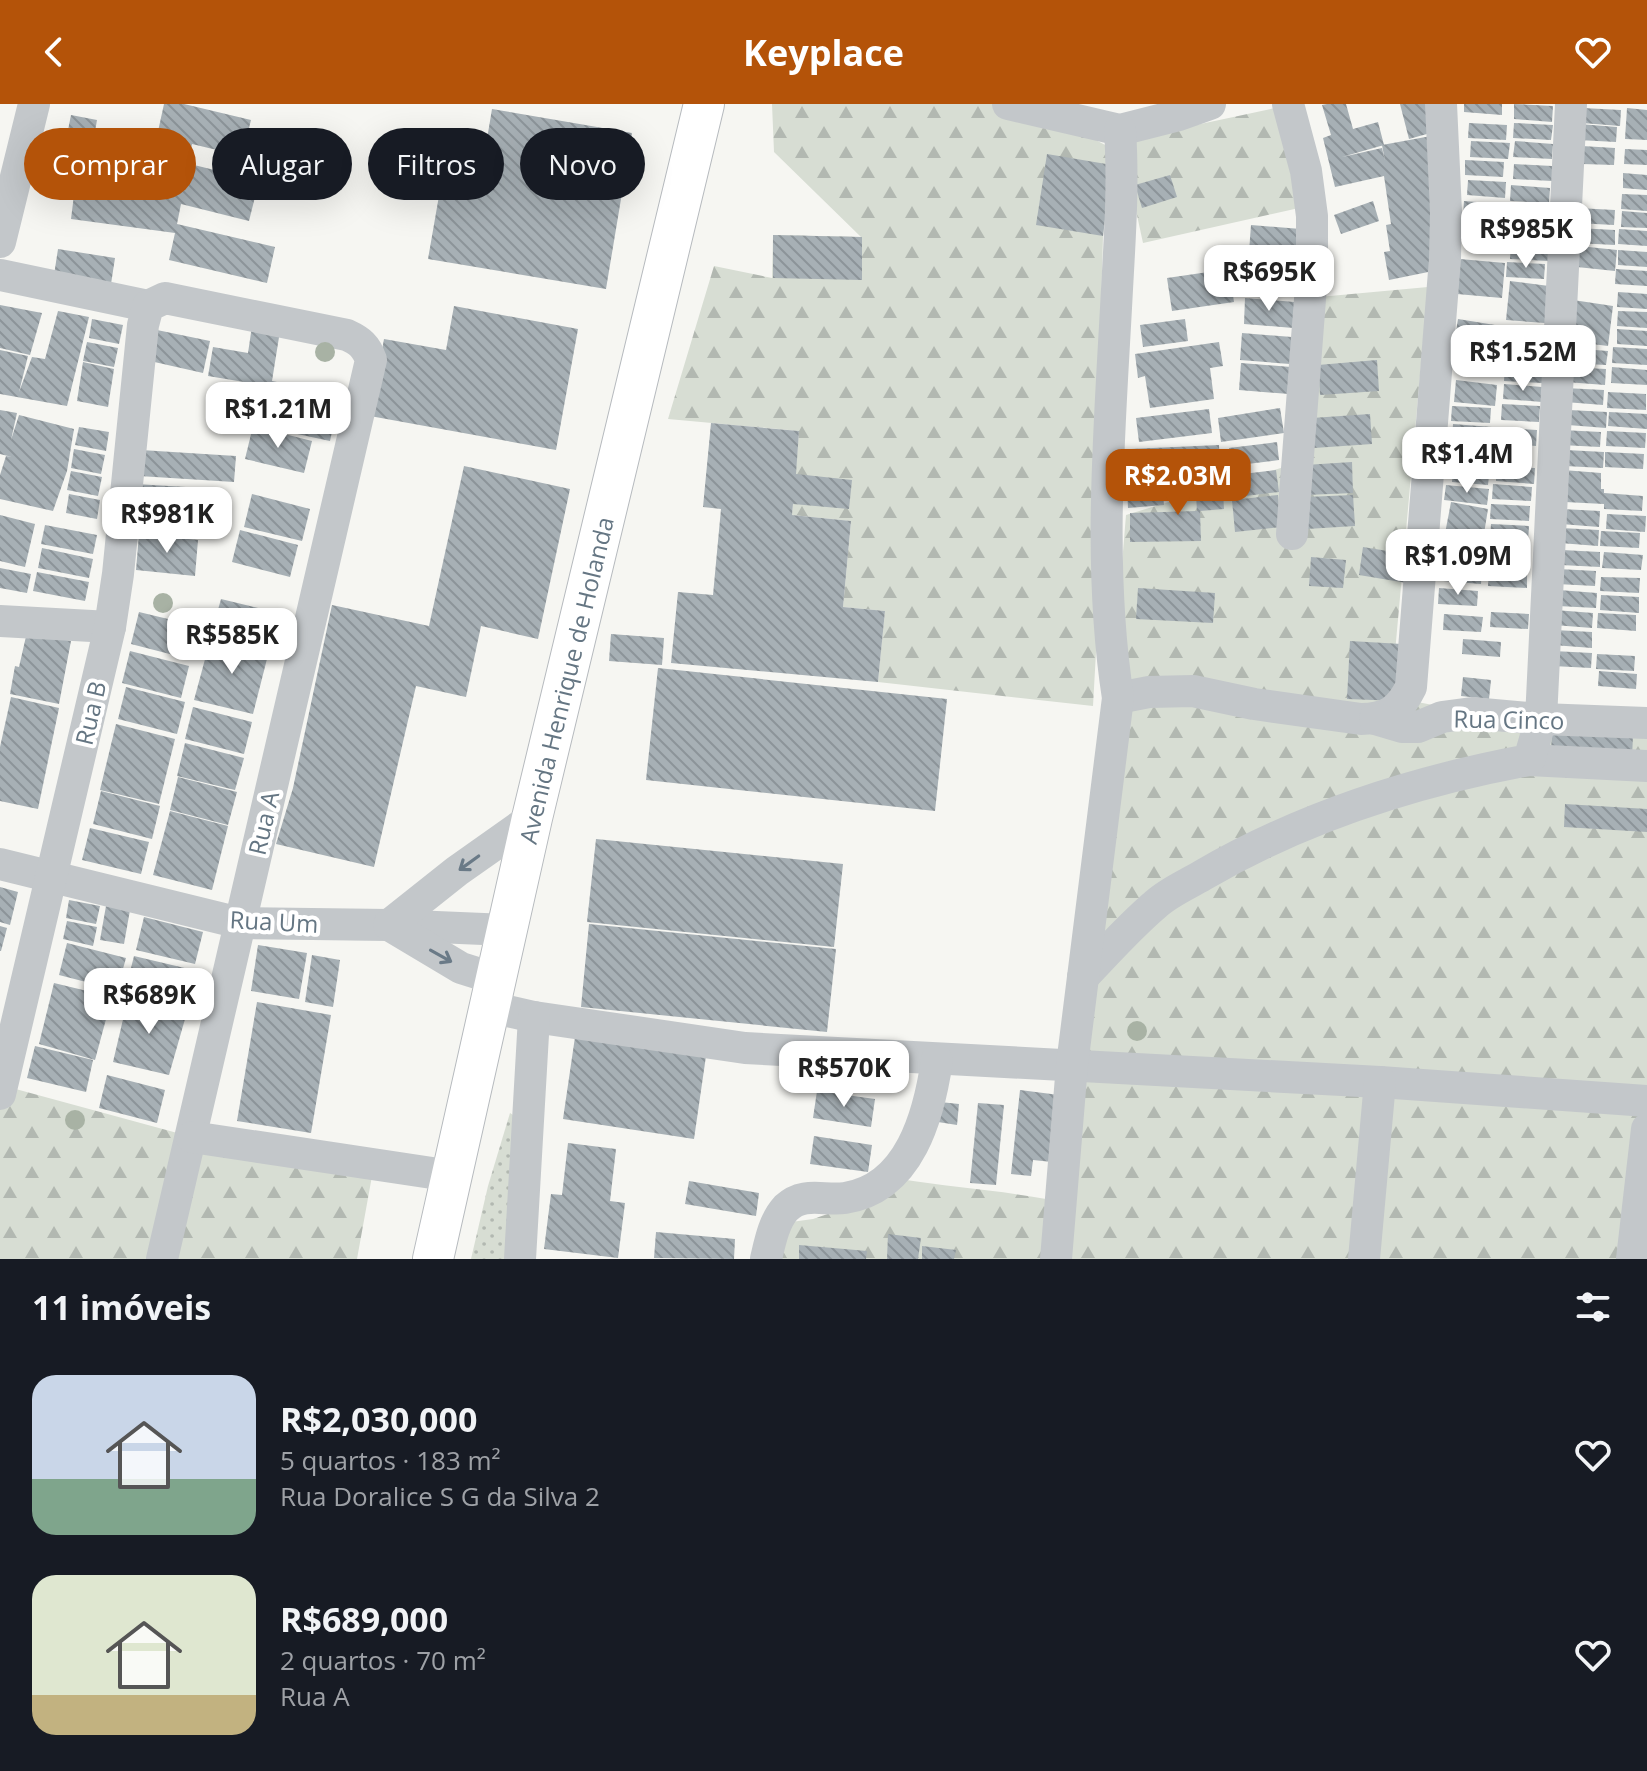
<!DOCTYPE html>
<html lang="pt">
<meta charset="utf-8">
<style>
:root{--surface:#171b24;--page:#20242c;--text:#f1f3f6;--muted:#9ea1a6;--accent:#b45309}
body{margin:0;font-family:"Open Sans",sans-serif;background:var(--page);color:var(--text);height:100vh;display:flex;flex-direction:column;font-size:30px;white-space:nowrap}
*{box-sizing:border-box;margin:0}
p{font-size:26px;color:var(--muted)}
.icon{flex:none;width:44px;height:44px;fill:none;stroke:currentColor;stroke-width:2;stroke-linecap:round;stroke-linejoin:round}
.map{position:relative;height:1155px;overflow:hidden}
.sheet{display:flex;flex-direction:column;background:var(--surface);flex:1}
.sheet>*{flex:none}
.guide{position:absolute;left:24px;top:24px;width:800px;height:72px;display:flex;gap:16px}
.price{position:absolute;translate:-50% -68px;padding:0 18px;border-radius:16px;background:#fff;color:#222;font-size:26px;line-height:52px;filter:drop-shadow(0 2px 4px #0008)}
.price::after{content:'';position:absolute;left:50%;top:48px;width:24px;height:18px;margin-left:-12px;background:inherit;clip-path:polygon(0 0,100% 0,50% 100%)}
.price.selected{background:var(--accent);color:#fff}
ul{padding:0;list-style:none}
li{display:flex;align-items:center;gap:24px;height:200px;padding:0 32px}
li span{display:grid;place-items:center;flex:none;width:224px;height:160px;border-radius:24px;color:#555}
li>.icon{margin-inline-start:auto}
span .icon{width:96px;height:96px;fill:#fffc;stroke-width:1}
li b{font-size:34px}
h2{display:flex;justify-content:space-between;align-items:center;height:96px;padding:0 32px;font-size:34px}
.tag{padding:0 28px;border-radius:36px;background:var(--surface);box-shadow:0 8px 32px #0002;font-size:28px;line-height:72px}
.tag.selected{background:var(--accent);color:#fff}
header{display:flex;justify-content:space-between;align-items:center;height:104px;padding:0 32px;background:var(--accent);color:#fff;font-size:36px;font-weight:700}
.map>svg:first-child{display:block}
.grass{fill:url(#grass-dots)}
.forest{fill:url(#forest-firs)}
.building{fill:url(#building-back-hatch)}
.lines{fill:none;stroke-linecap:round;stroke-linejoin:round}
.major-casing{stroke:#b6babe;stroke-width:42}
.minor{stroke:#c3c7ca;stroke-width:32}
.major{stroke:#fff;stroke-width:40}
.tree{fill:#a8b2a4}
.oneway{stroke:#6a7a87}
.labels{text-anchor:middle;dominant-baseline:central;stroke-width:8;stroke-linejoin:round;paint-order:stroke}
.street-label{font-size:24px;fill:#657683;stroke:#fff}
</style>
<header><svg class="icon" aria-label="back" viewBox="0 0 24 24"><path d="M15 5l-7 7 7 7"/></svg>Keyplace<svg class="icon" aria-label="heart" viewBox="0 0 24 24"><path d="M12 20l-8-8c-3-5 5-10 8-4 3-6 11-1 8 4z"/></svg></header>
<div class="map">
<svg width="1647" height="1155" viewBox="0 0 1647 1155">
<defs>
<pattern id="grass-dots" width="8" height="8" patternUnits="userSpaceOnUse" patternTransform="scale(2)"><rect width="8" height="8" fill="#d7ddd3"/><path d="M2 2h.1M6 6h.1" fill="none" stroke="#b2b8b1" stroke-width="1.8" stroke-linecap="round"/></pattern>
<pattern id="forest-firs" width="22" height="20" patternUnits="userSpaceOnUse" patternTransform="scale(2)"><rect width="22" height="20" fill="#d7ddd3"/><path d="M5 1l3.5 6h-7zM16 11l3.5 6h-7z" fill="#b2b8b1"/></pattern>
<pattern id="building-back-hatch" width="6" height="6" patternUnits="userSpaceOnUse" patternTransform="scale(2)"><rect width="6" height="6" fill="#a7b0b5"/><path d="M-1 5l2 2M0 0l6 6M5-1l2 2" fill="none" stroke="#8c9499"/></pattern>
</defs>
<rect width="100%" height="100%" fill="#f6f6f2"/>
<polygon class="grass" points="510,1009 524,1018 511,1155 471,1155 488,1082"/>
<g class="forest">
<polygon points="772,0 1027,0 1109,43 1103,132 1098,311 1100,476 1093,602 878,578 885,507 843,503 851,417 792,411 799,327 668,315 714,162 772,174 773,131 861,133 774,48"/>
<polygon points="1275,4 1299,104 1143,139 1121,37"/>
<polygon points="1428,183 1391,593 1533,620 1647,626 1647,1155 1065,1155 1126,411 1284,363 1319,193"/>
<polygon points="12,984 192,1033 372,1072 357,1155 0,1155 0,985"/>
<path d="M900,1075C949,1083 997,1086 1046,1095L1041,1155H776L791,1118L813,1115L880,1092Z"/>
</g>
<g class="building">
<polygon points="164,0 184,0 251,16 242,52 192,40 186,73 190,60 259,77 249,117 181,100 177,120 275,143 267,179 169,156 175,129 71,115 75,83 168,95 179,37 157,32"/>
<polygon points="1327,0 1346,0 1353,25 1378,18 1384,41 1342,53 1382,44 1385,57 1382,41 1431,32 1438,166 1389,176 1384,148 1390,147 1386,121 1391,120 1384,72 1335,83 1323,34 1331,31 1322,1"/>
<polygon points="1400,0 1427,0 1434,28 1409,35"/>
<polygon points="1464,0 1502,0 1502,11 1464,8"/>
<polygon points="1514,0 1553,2 1552,18 1514,15"/>
<polygon points="1583,4 1621,6 1620,22 1582,19"/>
<polygon points="1627,4 1647,6 1647,36 1625,35"/>
<polygon points="492,5 632,29 606,185 428,155 448,40 485,47"/>
<polygon points="71,11 97,16 90,56 63,51"/>
<polygon points="1469,19 1507,21 1506,36 1468,34"/>
<polygon points="1514,19 1553,21 1551,36 1513,34"/>
<polygon points="1579,20 1617,23 1616,38 1578,36"/>
<polygon points="1471,37 1510,39 1508,55 1470,53"/>
<polygon points="1515,37 1553,40 1552,55 1513,53"/>
<polygon points="1582,42 1615,44 1614,61 1582,60"/>
<polygon points="1625,45 1647,46 1647,61 1624,60"/>
<polygon points="1047,50 1112,61 1103,132 1036,121"/>
<polygon points="1465,56 1504,58 1503,73 1465,71"/>
<polygon points="1514,60 1552,62 1552,77 1513,75"/>
<polygon points="1623,69 1647,71 1647,86 1623,84"/>
<polygon points="1170,71 1177,93 1142,104 1135,81"/>
<polygon points="1468,76 1506,78 1505,94 1467,91"/>
<polygon points="1511,81 1550,84 1549,99 1510,97"/>
<polygon points="1622,90 1647,91 1647,107 1621,105"/>
<polygon points="1373,97 1379,117 1341,130 1334,111"/>
<polygon points="1464,97 1502,100 1501,115 1463,113"/>
<polygon points="1507,103 1545,105 1547,136 1509,133"/>
<polygon points="1577,104 1615,106 1614,121 1576,119"/>
<polygon points="1622,107 1647,109 1647,124 1621,123"/>
<polygon points="1251,121 1301,125 1299,151 1249,148"/>
<polygon points="1462,121 1500,123 1499,139 1461,136"/>
<polygon points="1577,124 1615,126 1615,141 1576,139"/>
<polygon points="1619,125 1647,127 1647,142 1618,140"/>
<polygon points="773,131 862,133 862,176 773,174"/>
<polygon points="1511,140 1549,142 1549,157 1510,155"/>
<polygon points="1579,142 1617,146 1615,167 1577,163"/>
<polygon points="58,145 115,154 111,180 54,171"/>
<polygon points="1618,146 1647,148 1647,163 1618,161"/>
<polygon points="1460,155 1505,159 1502,194 1457,190"/>
<polygon points="1507,158 1545,160 1544,175 1506,173"/>
<polygon points="1229,165 1234,198 1172,207 1167,174"/>
<polygon points="1616,165 1647,167 1647,182 1615,180"/>
<polygon points="1510,177 1549,182 1545,219 1506,216"/>
<polygon points="1618,188 1647,190 1647,205 1617,203"/>
<polygon points="1245,194 1295,198 1293,224 1244,220"/>
<polygon points="1573,196 1613,202 1608,242 1568,237"/>
<polygon points="0,201 42,209 30,251 0,244"/>
<polygon points="454,202 578,225 556,346 370,312 384,235 446,246"/>
<polygon points="58,207 89,213 67,302 0,290 0,246 28,252 19,288 32,253 45,255"/>
<polygon points="1618,207 1647,208 1647,224 1617,222"/>
<polygon points="92,215 123,221 119,240 89,234"/>
<polygon points="1185,215 1188,237 1143,243 1140,221"/>
<polygon points="1458,215 1501,222 1493,266 1451,258"/>
<polygon points="252,222 280,227 272,277 340,291 330,337 260,322 268,282 208,272 213,243 248,249"/>
<polygon points="1510,222 1548,224 1547,240 1509,238"/>
<polygon points="1617,225 1647,227 1647,242 1617,240"/>
<polygon points="157,226 210,237 203,269 150,257"/>
<polygon points="1242,229 1292,233 1290,260 1240,256"/>
<polygon points="87,238 118,244 114,263 83,257"/>
<polygon points="1219,238 1223,262 1210,264 1214,295 1150,304 1145,272 1138,274 1135,250"/>
<polygon points="1507,239 1545,241 1544,257 1506,255"/>
<polygon points="1613,243 1647,245 1647,261 1612,259"/>
<polygon points="1569,244 1608,247 1606,261 1568,259"/>
<polygon points="1377,256 1379,287 1320,291 1318,261"/>
<polygon points="83,258 114,265 108,303 77,297"/>
<polygon points="1241,259 1291,263 1289,290 1239,286"/>
<polygon points="1505,261 1543,263 1542,279 1504,277"/>
<polygon points="1567,263 1606,265 1605,281 1566,278"/>
<polygon points="1612,263 1647,266 1647,281 1611,279"/>
<polygon points="1456,276 1497,281 1495,302 1454,298"/>
<polygon points="1504,280 1542,283 1542,298 1503,295"/>
<polygon points="1565,284 1604,286 1603,301 1565,298"/>
<polygon points="1608,288 1646,290 1646,306 1607,304"/>
<polygon points="1502,300 1540,302 1539,318 1501,316"/>
<polygon points="1452,302 1491,304 1490,319 1451,317"/>
<polygon points="1280,304 1284,329 1221,338 1218,314"/>
<polygon points="1209,305 1212,329 1139,338 1136,314"/>
<polygon points="0,306 17,309 11,336 19,311 74,325 67,367 53,407 0,395 0,371 6,352 12,353 0,350"/>
<polygon points="1569,306 1607,308 1606,324 1568,321"/>
<polygon points="1609,308 1647,310 1647,325 1608,322"/>
<polygon points="1370,310 1372,340 1314,344 1312,314"/>
<polygon points="711,319 799,327 796,370 852,376 849,405 793,400 792,411 851,417 843,503 885,507 878,578 671,559 678,488 713,491 721,405 703,403"/>
<polygon points="1453,320 1492,323 1491,338 1452,336"/>
<polygon points="253,322 312,337 304,369 245,355"/>
<polygon points="79,323 109,328 106,347 75,341"/>
<polygon points="1499,324 1537,326 1536,342 1498,339"/>
<polygon points="1562,326 1601,328 1600,343 1561,341"/>
<polygon points="1607,327 1646,329 1645,344 1606,342"/>
<polygon points="1277,338 1279,356 1231,362 1229,344"/>
<polygon points="1455,340 1492,344 1488,381 1452,378"/>
<polygon points="1219,341 1220,370 1132,373 1131,345"/>
<polygon points="74,345 105,351 101,370 71,364"/>
<polygon points="141,346 236,352 234,378 139,372"/>
<polygon points="1566,346 1604,348 1603,364 1565,362"/>
<polygon points="1605,348 1644,350 1643,365 1605,363"/>
<polygon points="1352,358 1353,389 1306,391 1305,361"/>
<polygon points="464,362 570,385 538,535 481,522 466,593 416,582 374,763 276,740 293,684 332,501 429,522"/>
<polygon points="1496,362 1535,364 1534,380 1496,377"/>
<polygon points="1276,366 1279,388 1229,394 1226,372"/>
<polygon points="1563,366 1601,369 1601,385 1604,385 1604,389 1643,392 1642,407 1604,405 1604,400 1565,398"/>
<polygon points="71,367 102,373 98,392 67,386"/>
<polygon points="1222,373 1224,405 1200,407 1201,437 1130,438 1130,409 1197,407 1195,375"/>
<polygon points="135,380 186,383 184,421 133,419"/>
<polygon points="1493,380 1532,383 1531,397 1492,395"/>
<polygon points="1162,381 1164,401 1128,404 1127,384"/>
<polygon points="1446,381 1489,385 1487,401 1444,396"/>
<polygon points="69,390 100,396 97,415 66,409"/>
<polygon points="252,390 310,405 302,437 244,423"/>
<polygon points="1278,391 1281,423 1235,428 1232,396"/>
<polygon points="1353,391 1355,422 1307,425 1306,393"/>
<polygon points="1451,398 1488,405 1482,442 1444,435"/>
<polygon points="1491,400 1530,402 1529,417 1490,415"/>
<polygon points="1561,405 1600,407 1599,423 1561,420"/>
<polygon points="1607,410 1646,412 1645,428 1606,425"/>
<polygon points="0,411 35,420 25,463 0,457"/>
<polygon points="1491,420 1529,422 1528,437 1490,435"/>
<polygon points="45,421 97,431 93,450 41,440"/>
<polygon points="1561,424 1599,426 1598,442 1560,439"/>
<polygon points="240,426 298,441 290,473 232,458"/>
<polygon points="1601,427 1640,429 1639,444 1600,442"/>
<polygon points="139,430 198,436 195,472 136,466"/>
<polygon points="1363,443 1412,451 1407,479 1359,471"/>
<polygon points="1449,443 1487,445 1486,461 1448,458"/>
<polygon points="1491,443 1529,445 1529,460 1490,458"/>
<polygon points="42,444 93,455 89,474 38,464"/>
<polygon points="1562,446 1600,448 1600,463 1561,461"/>
<polygon points="1604,448 1643,451 1641,466 1602,464"/>
<polygon points="1311,453 1346,456 1343,484 1309,482"/>
<polygon points="1444,462 1482,464 1481,480 1443,477"/>
<polygon points="0,464 31,470 27,489 0,484"/>
<polygon points="1558,465 1596,467 1595,482 1557,480"/>
<polygon points="1489,467 1527,469 1527,484 1488,482"/>
<polygon points="37,468 89,478 85,497 33,487"/>
<polygon points="1601,473 1640,474 1639,489 1600,487"/>
<polygon points="1138,484 1215,489 1213,519 1136,515"/>
<polygon points="1439,484 1478,487 1477,502 1438,500"/>
<polygon points="1559,486 1597,489 1596,504 1558,502"/>
<polygon points="1601,491 1639,493 1639,509 1600,506"/>
<polygon points="221,495 279,509 271,542 212,527"/>
<polygon points="1555,506 1593,509 1592,524 1554,521"/>
<polygon points="139,508 197,522 189,555 131,540"/>
<polygon points="1491,508 1529,510 1528,525 1490,523"/>
<polygon points="1598,509 1636,511 1636,527 1597,524"/>
<polygon points="1444,510 1483,513 1481,528 1443,526"/>
<polygon points="1554,526 1592,528 1592,544 1553,541"/>
<polygon points="27,528 71,537 59,600 10,590 15,562 19,563"/>
<polygon points="611,530 664,534 662,561 609,557"/>
<polygon points="211,533 269,547 253,610 194,596"/>
<polygon points="1463,535 1501,538 1500,553 1462,550"/>
<polygon points="1350,537 1402,540 1399,597 1347,595"/>
<polygon points="130,547 189,562 181,594 122,579"/>
<polygon points="1553,547 1592,549 1591,564 1553,562"/>
<polygon points="1597,550 1635,552 1634,567 1596,565"/>
<polygon points="658,564 947,595 935,707 646,676"/>
<polygon points="1599,567 1637,570 1636,585 1598,582"/>
<polygon points="1463,573 1491,576 1489,595 1461,592"/>
<polygon points="126,583 185,598 177,630 118,615"/>
<polygon points="11,593 59,604 38,705 0,697 0,643"/>
<polygon points="193,603 252,618 244,650 185,635"/>
<polygon points="116,620 175,635 159,700 100,686"/>
<polygon points="1552,626 1633,631 1632,654 1551,649"/>
<polygon points="185,639 244,654 235,686 177,672"/>
<polygon points="178,673 237,688 228,721 170,706"/>
<polygon points="101,687 160,702 152,735 93,720"/>
<polygon points="1565,700 1647,705 1647,728 1564,723"/>
<polygon points="170,707 228,722 212,786 153,771"/>
<polygon points="90,724 149,738 141,770 82,756"/>
<polygon points="596,735 843,760 834,843 587,818"/>
<polygon points="0,783 18,788 10,821 0,818"/>
<polygon points="69,796 100,802 96,820 66,814"/>
<polygon points="106,802 130,806 124,840 100,836"/>
<polygon points="144,813 203,828 195,860 136,846"/>
<polygon points="67,817 97,823 93,842 63,835"/>
<polygon points="589,820 836,845 827,928 581,903"/>
<polygon points="0,822 7,824 1,847 0,847"/>
<polygon points="67,839 126,854 117,886 59,871"/>
<polygon points="258,841 307,849 299,895 251,887"/>
<polygon points="312,851 340,856 333,903 305,898"/>
<polygon points="134,852 193,866 184,899 126,884"/>
<polygon points="54,879 112,893 95,956 39,940"/>
<polygon points="128,894 187,908 169,971 113,958"/>
<polygon points="257,898 331,911 311,1029 237,1017"/>
<polygon points="575,933 706,952 694,1035 563,1015"/>
<polygon points="35,942 93,956 86,988 27,974"/>
<polygon points="107,971 165,986 157,1019 99,1004"/>
<polygon points="1020,986 1059,991 1052,1058 1033,1056 1031,1072 1011,1070"/>
<polygon points="817,987 875,995 871,1023 813,1014"/>
<polygon points="940,998 959,1000 957,1021 938,1018"/>
<polygon points="978,999 1004,1001 996,1081 970,1079"/>
<polygon points="814,1032 872,1041 868,1068 810,1060"/>
<polygon points="568,1039 616,1045 610,1097 625,1099 618,1154 544,1145 551,1090 562,1091"/>
<polygon points="689,1077 759,1089 756,1112 685,1100"/>
<polygon points="656,1128 735,1135 734,1155 654,1154"/>
<polygon points="888,1130 921,1134 918,1155 887,1155"/>
<polygon points="799,1141 867,1147 866,1155 799,1155"/>
<polygon points="922,1142 956,1146 954,1155 922,1155"/>
</g>
<g class="lines">
<defs>
<g id="major">
<path id="s1" d="M433,1155L532,714L704,0"/>
</g>
</defs>
<use href="#major" class="major-casing"/>
<g class="minor">
<polyline points="1008,0 1120,26 1179,11 1210,0"/>
<polyline points="1288,0 1306,67 1312,112 1312,169 1292,430"/>
<polyline points="0,138 34,0"/>
<polyline points="0,171 148,202"/>
<polyline points="0,517 110,523"/>
<path d="M1118,594L1149,588L1193,587L1254,600L1361,615C1387,615 1400,606 1411,583L1445,155L1446,108L1441,0"/>
<polyline points="1375,615 1402,623 1418,623 1442,613 1472,609 1541,615 1647,619"/>
<polyline points="1529,656 1647,662"/>
<polyline points="0,760 240,819 389,821 507,826"/>
<path d="M1083,873C1107,848 1130,822 1156,800C1169,788 1188,780 1203,771C1303,713 1415,677 1529,656L1541,615L1571,0"/>
<polyline points="496,875 461,864 389,821 457,767 532,714"/>
<polyline points="490,903 534,913 745,944 1380,978 1647,997"/>
<path d="M0,990L110,523L118,470L143,221L148,202L165,194L347,231C360,237 366,242 371,256L162,1155"/>
<polyline points="192,1033 452,1072"/>
<polyline points="520,1155 534,913"/>
<path d="M766,1155C770,1138 774,1117 786,1104C804,1087 824,1097 845,1094C910,1084 929,1011 937,956"/>
<path d="M1056,1155L1072,961L1118,594C1098,465 1109,333 1116,204C1119,144 1124,86 1120,26"/>
<polyline points="1364,1155 1380,978"/>
<polyline points="1632,1155 1647,1025"/>
</g>
<use href="#major" class="major"/>
</g>
<g class="tree">
<circle cx="325" cy="248" r="10"/>
<circle cx="163" cy="499" r="10"/>
<circle cx="1137" cy="927" r="10"/>
<circle cx="75" cy="1016" r="10"/>
</g>
<defs><path id="oneway-shaft" d="M-6 0H5M1.5-3L5.5 0L1.5 3" fill="none" stroke-width="1.6" stroke-linecap="round" stroke-linejoin="round" transform="scale(2)"/></defs>
<g class="oneway">
<use href="#oneway-shaft" transform="translate(469 759) rotate(144)"/>
<use href="#oneway-shaft" transform="translate(441 852) rotate(29)"/>
</g>
<g class="labels">
<g class="street-label">
<text stroke="none"><textPath href="#s1" startOffset="594">Avenida Henrique de Holanda</textPath></text>
<text transform="translate(90 609) rotate(-77)">Rua B</text>
<text transform="translate(1509 615) rotate(1)">Rua Cinco</text>
<text transform="translate(263 719) rotate(-77)">Rua A</text>
<text transform="translate(274 817) rotate(3)">Rua Um</text>
</g>
</g>
</svg>
<b class="price" style="left:1526px;top:166px">R$985K</b>
<b class="price" style="left:1269px;top:209px">R$695K</b>
<b class="price" style="left:1523px;top:289px">R$1.52M</b>
<b class="price" style="left:278px;top:346px">R$1.21M</b>
<b class="price" style="left:1467px;top:391px">R$1.4M</b>
<b class="price selected" style="left:1178px;top:413px">R$2.03M</b>
<b class="price" style="left:167px;top:451px">R$981K</b>
<b class="price" style="left:1458px;top:493px">R$1.09M</b>
<b class="price" style="left:232px;top:572px">R$585K</b>
<b class="price" style="left:149px;top:932px">R$689K</b>
<b class="price" style="left:844px;top:1005px">R$570K</b>
<div class="guide">
<a class="tag selected">Comprar</a>
<a class="tag">Alugar</a>
<a class="tag">Filtros</a>
<a class="tag">Novo</a>
</div>
</div>
<section class="sheet">
<h2>11 imóveis<svg class="icon" aria-label="filters" viewBox="0 0 24 24"><path d="M4 7h16M4 17h16"/><circle cx="9" cy="7" r="2"/><circle cx="15" cy="17" r="2"/></svg></h2>
<ul>
<li><span style="background:linear-gradient(#c9d6e8 65%,#7fa58c 0)"><svg class="icon" aria-label="home" viewBox="0 0 24 24"><path d="M3 11l9-7 9 7M6 9v11h12V9"/></svg></span><div><b>R$2,030,000</b><p>5 quartos · 183 m²</p><p>Rua Doralice S G da Silva 2</p></div><svg class="icon" aria-label="heart" viewBox="0 0 24 24"><path d="M12 20l-8-8c-3-5 5-10 8-4 3-6 11-1 8 4z"/></svg></li>
<li><span style="background:linear-gradient(#dfe7d0 75%,#c2b280 0)"><svg class="icon" aria-label="home" viewBox="0 0 24 24"><path d="M3 11l9-7 9 7M6 9v11h12V9"/></svg></span><div><b>R$689,000</b><p>2 quartos · 70 m²</p><p>Rua A</p></div><svg class="icon" aria-label="heart" viewBox="0 0 24 24"><path d="M12 20l-8-8c-3-5 5-10 8-4 3-6 11-1 8 4z"/></svg></li>
</ul>
</section>
